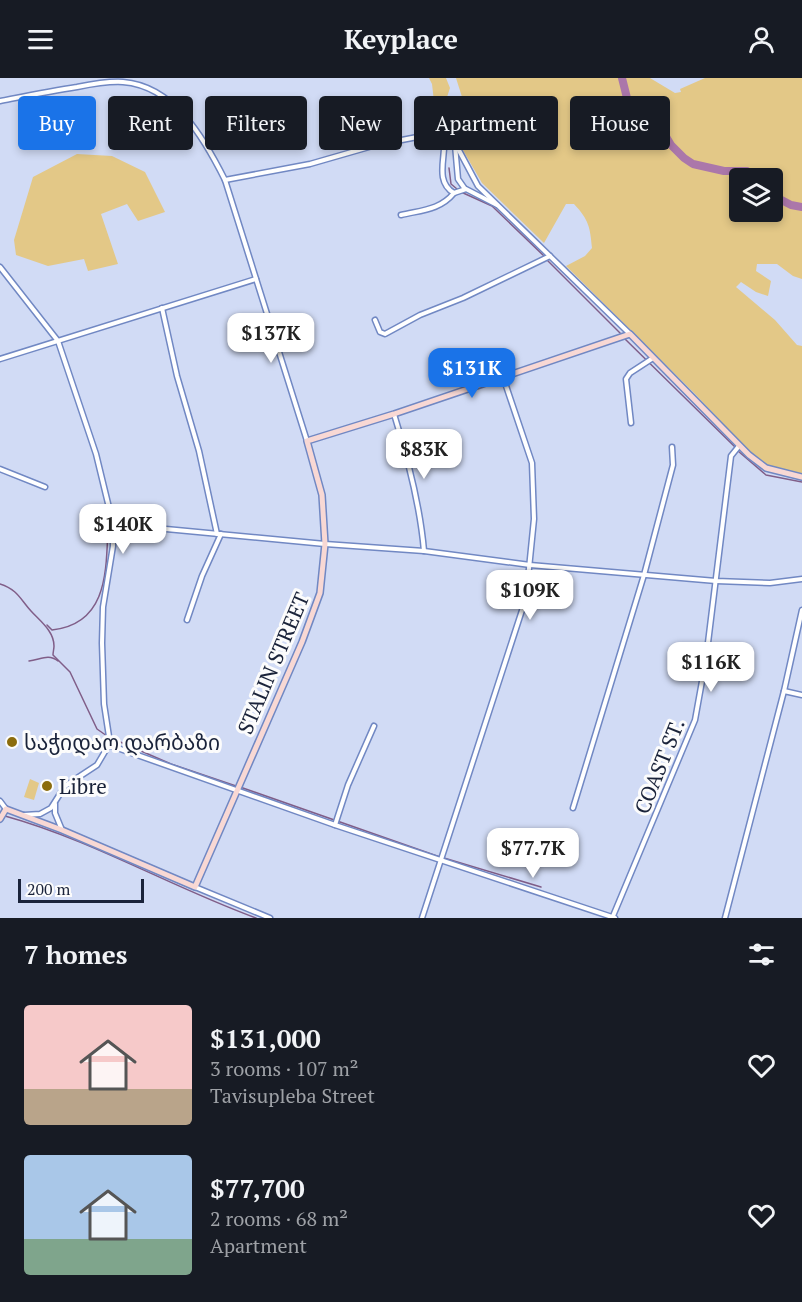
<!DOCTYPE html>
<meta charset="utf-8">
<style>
:root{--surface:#171b24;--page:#20242c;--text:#f1f3f6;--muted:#9ea1a6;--accent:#1a73e8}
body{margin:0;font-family:"PT Serif","Noto Sans Georgian",serif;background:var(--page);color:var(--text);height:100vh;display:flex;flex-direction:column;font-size:22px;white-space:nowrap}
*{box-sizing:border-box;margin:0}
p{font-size:20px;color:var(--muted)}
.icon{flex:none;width:33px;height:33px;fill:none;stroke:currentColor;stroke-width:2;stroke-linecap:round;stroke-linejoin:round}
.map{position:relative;height:840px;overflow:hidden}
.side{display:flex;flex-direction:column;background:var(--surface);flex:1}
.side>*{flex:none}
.banner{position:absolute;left:18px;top:18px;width:766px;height:54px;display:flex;gap:12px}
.buttons{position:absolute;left:729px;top:90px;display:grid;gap:12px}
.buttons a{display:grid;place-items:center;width:54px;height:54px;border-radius:6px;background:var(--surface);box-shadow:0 3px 9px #0003;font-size:30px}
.scale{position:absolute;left:18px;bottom:15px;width:126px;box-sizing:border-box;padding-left:6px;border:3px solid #1a233a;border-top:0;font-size:16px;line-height:21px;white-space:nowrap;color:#1a233a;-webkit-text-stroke:4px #fcfcfc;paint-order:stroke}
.price{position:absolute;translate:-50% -51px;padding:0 14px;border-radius:12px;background:#fff;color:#222;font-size:20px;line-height:39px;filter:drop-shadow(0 2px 3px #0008)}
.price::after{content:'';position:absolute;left:50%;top:36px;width:18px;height:14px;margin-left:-9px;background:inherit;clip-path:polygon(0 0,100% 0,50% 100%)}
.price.current{background:var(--accent);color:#fff}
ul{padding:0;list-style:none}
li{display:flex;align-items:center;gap:18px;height:150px;padding:0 24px}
li span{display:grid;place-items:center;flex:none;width:168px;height:120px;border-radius:6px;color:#555}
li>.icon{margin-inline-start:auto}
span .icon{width:72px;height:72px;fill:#fffc;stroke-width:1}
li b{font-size:26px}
h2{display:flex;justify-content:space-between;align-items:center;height:72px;padding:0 24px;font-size:26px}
.chip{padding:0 21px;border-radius:6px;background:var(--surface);box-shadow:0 3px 9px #0003;font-size:21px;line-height:54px}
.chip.current{background:var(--accent);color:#fff}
header{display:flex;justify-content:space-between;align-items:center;height:78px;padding:0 24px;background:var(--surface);font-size:27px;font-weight:600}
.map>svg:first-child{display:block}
.green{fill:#e3c887;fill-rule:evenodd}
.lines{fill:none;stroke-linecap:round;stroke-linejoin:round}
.stream{stroke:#805e88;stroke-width:1.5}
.river{stroke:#ab77aa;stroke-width:8}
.street-casing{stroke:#7188c3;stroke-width:7}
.secondary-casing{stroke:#7188c3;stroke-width:8}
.street{stroke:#fff;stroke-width:4}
.secondary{stroke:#f8d8d4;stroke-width:5}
.poi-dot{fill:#8b6c0d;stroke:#fcfcfc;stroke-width:2}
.labels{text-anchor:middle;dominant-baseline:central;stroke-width:6;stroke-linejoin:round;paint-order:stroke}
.street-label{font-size:21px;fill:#1a233a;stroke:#fcfcfc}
.poi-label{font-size:21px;fill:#1a233a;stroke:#fcfcfc;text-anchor:start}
</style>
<header><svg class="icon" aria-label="menu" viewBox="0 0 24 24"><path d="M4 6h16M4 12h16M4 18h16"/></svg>Keyplace<svg class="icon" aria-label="person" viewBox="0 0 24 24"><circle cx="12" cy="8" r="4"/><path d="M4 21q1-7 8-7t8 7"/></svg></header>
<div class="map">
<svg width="802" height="840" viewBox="0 0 802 840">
<rect width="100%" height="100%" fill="#d1dbf5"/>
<g class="green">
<polygon points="429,0 446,0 450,10 437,49 432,6"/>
<path d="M456,0H650L675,15L681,14L680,11L705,0H802V201L793,198L777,186H757L756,193L771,203L768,218L756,214L741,204L736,209L775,242L797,267L802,268V396L768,387L749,373L694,315L566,188L585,178L592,170C590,149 589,142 574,126H566L544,165L482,105L457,62V39L462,19ZM740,100H772V134H740Z"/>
<polygon points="77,76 112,78 145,94 165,134 138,143 127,126 101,136 118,186 88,193 84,181 48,188 16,177 14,162 33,99"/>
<polygon points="30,701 39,705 34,722 24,719"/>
</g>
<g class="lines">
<g class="stream">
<polyline points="449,90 451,106 457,111"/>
<polyline points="461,114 492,128 544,178"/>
<polyline points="547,182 622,257"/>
<polyline points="625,261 735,369"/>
<polyline points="738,373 766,397 802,404"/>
<path d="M0,506C18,512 20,521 31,533C40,543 54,553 54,568C54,571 53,574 53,577L70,594L97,651L107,658"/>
<path d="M47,547L52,552C108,546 106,493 108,450"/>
<path d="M29,583C40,582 48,575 58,583"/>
<polyline points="111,660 171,686 236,708"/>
<polyline points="240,709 440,779"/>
<path d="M5,738C92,762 171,809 256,840"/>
<polyline points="444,780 541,809"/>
</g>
<g class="river">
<polyline points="622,0 629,28 643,45 659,47 671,67 684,80 693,86 724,93 747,93 755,100"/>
<polyline points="772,117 791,127 802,129"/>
</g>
<defs>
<g id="street">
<path d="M0,23C26,18 51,13 77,9C92,6 108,3 123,4C175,8 205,62 225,102L307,363"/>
<polyline points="454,63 478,108 630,256"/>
<polyline points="455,67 458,101 465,111"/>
<path d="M225,102L310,86L376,67L443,54C449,74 432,102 454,115L466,111L497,127"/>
<path d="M401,137C422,132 440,132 454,115"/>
<polyline points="0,189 58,263 96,376 113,446 113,468 103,529 102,565 104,626 110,665 97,687 65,708 51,730 40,736 24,737"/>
<polyline points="162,230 177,298 199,373 217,456"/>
<polyline points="375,242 380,254 385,256 420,237 463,220 550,178"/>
<polyline points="0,281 256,201"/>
<path d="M394,336C408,381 420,426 424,473"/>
<polyline points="631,345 626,301 630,295 653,280"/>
<polyline points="0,391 45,409"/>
<polyline points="113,446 325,466 424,473 530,487 716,503 770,505 802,501"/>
<polyline points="187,542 202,498 221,456"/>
<polyline points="784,613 802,617"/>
<polyline points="109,667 335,747 615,840"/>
<polyline points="0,723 6,731"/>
<polyline points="55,726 55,735 62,752"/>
<polyline points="573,730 644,497 673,387 672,369"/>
<polyline points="335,747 348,707 374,648"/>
<polyline points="195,809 270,840"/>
<polyline points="613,838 695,642 706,581 731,378 739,368"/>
<polyline points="422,840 526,520 534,441 532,385 503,299"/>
<polyline points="725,840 784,613 802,532"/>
</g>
<polyline id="secondary" points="0,741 6,731 62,752 195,809 302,564 320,515 325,466 322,417 307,363 394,336 630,256 749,377 766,390 802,399"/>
</defs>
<use href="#street" class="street-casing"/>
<use href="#secondary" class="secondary-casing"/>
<use href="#street" class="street"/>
<use href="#secondary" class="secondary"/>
</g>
<g class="poi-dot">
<circle cx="12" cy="664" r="6"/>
<circle cx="47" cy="708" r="6"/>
</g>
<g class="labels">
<g class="street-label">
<text transform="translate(273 585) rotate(-67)">STALIN STREET</text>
<text transform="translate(659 688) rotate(-68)">COAST ST.</text>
</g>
<g class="poi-label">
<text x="24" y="664">საჭიდაო დარბაზი</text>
<text x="59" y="708">Libre</text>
</g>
</g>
</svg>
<div class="buttons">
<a><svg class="icon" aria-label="layers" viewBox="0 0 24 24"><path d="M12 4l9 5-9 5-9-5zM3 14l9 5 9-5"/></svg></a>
</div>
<div class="scale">200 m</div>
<b class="price" style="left:271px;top:286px">$137K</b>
<b class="price current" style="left:472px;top:321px">$131K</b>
<b class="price" style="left:424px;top:402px">$83K</b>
<b class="price" style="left:123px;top:477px">$140K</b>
<b class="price" style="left:530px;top:543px">$109K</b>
<b class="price" style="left:711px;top:615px">$116K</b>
<b class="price" style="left:533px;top:801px">$77.7K</b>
<div class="banner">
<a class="chip current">Buy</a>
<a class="chip">Rent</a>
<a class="chip">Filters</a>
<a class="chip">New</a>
<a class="chip">Apartment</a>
<a class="chip">House</a>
</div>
</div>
<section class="side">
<h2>7 homes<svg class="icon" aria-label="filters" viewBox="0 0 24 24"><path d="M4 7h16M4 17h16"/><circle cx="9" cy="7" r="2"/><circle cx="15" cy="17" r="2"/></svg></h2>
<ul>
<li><span style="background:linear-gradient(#f6c9c9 70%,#b9a48a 0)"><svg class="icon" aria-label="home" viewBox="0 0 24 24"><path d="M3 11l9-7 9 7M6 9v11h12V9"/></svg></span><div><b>$131,000</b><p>3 rooms · 107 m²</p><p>Tavisupleba Street</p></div><svg class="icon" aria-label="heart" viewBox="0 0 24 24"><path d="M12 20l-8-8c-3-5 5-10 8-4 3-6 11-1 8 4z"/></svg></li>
<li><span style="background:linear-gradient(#a9c7e8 70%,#7fa58c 0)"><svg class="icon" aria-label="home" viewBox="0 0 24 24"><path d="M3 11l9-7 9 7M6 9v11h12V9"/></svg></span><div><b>$77,700</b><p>2 rooms · 68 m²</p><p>Apartment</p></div><svg class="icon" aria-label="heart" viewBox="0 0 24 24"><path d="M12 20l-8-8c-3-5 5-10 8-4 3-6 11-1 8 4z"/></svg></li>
</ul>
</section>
